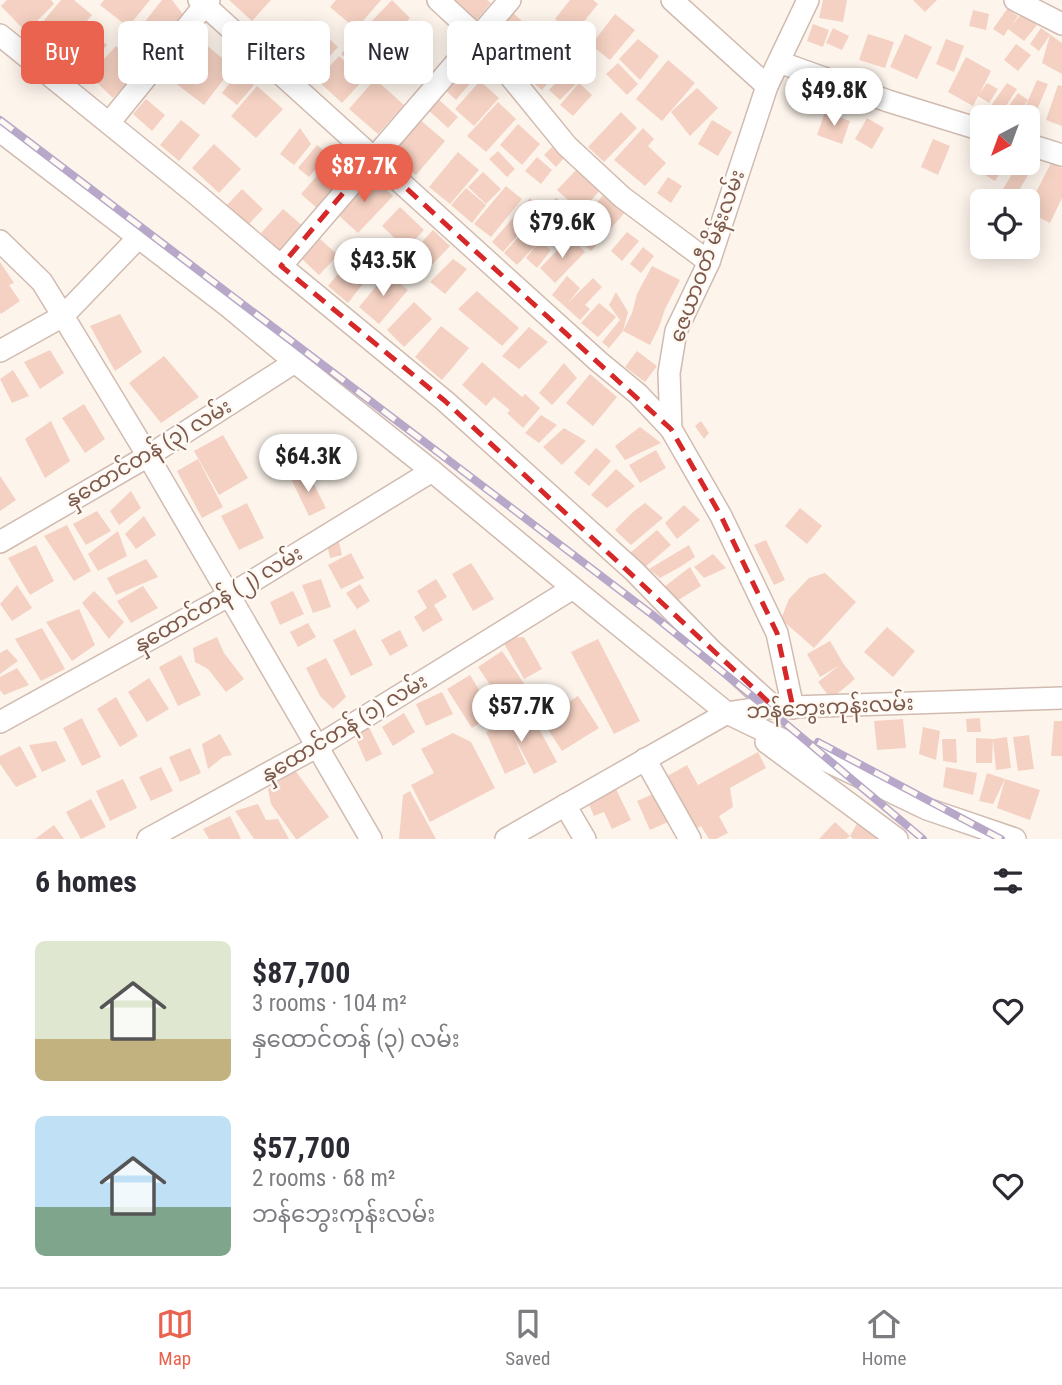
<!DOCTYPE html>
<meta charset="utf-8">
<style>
:root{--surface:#fff;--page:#f7f7f7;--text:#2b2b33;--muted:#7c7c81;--line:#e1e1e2;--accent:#e9634f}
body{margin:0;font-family:"Roboto Condensed","Noto Sans Myanmar",sans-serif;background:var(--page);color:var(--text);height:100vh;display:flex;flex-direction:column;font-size:26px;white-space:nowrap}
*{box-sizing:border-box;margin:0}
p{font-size:23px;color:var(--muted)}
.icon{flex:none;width:38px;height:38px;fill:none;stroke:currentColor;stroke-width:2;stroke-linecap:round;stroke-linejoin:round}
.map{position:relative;height:839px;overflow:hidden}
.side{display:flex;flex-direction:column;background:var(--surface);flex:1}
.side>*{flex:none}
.hud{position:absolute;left:21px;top:21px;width:700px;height:63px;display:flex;gap:14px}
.needle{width:46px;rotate:221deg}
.controls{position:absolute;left:970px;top:105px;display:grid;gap:14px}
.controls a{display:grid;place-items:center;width:70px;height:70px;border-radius:10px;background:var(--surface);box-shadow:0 4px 18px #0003;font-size:35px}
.price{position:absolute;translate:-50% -60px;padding:0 16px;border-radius:24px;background:#fff;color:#222;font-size:23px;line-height:46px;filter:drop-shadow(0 2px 4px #0008)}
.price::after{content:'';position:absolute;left:50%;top:42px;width:21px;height:16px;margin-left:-10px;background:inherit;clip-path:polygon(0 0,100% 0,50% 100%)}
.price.current{background:var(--accent);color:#fff}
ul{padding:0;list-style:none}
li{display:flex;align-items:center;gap:21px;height:175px;padding:0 35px}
li span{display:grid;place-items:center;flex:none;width:196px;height:140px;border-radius:10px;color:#555}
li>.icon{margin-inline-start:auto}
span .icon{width:84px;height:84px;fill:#fffc;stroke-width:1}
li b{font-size:30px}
h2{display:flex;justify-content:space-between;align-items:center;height:84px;padding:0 35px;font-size:30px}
.tag{padding:0 24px;border-radius:10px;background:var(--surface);box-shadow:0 4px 18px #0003;font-size:24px;line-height:63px}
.tag.current{background:var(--accent);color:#fff}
.tabs{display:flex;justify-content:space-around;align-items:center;height:98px;border-top:2px solid var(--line);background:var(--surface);font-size:19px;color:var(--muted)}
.tabs a{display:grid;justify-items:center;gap:4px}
.tabs .current{color:var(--accent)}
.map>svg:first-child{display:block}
.building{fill:#f4d1c2}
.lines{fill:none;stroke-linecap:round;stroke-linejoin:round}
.minor-casing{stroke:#d1bbb0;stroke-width:24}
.minor{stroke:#fff;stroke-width:21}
.rail-casing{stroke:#b7a8c9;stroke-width:8}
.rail{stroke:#fff9f3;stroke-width:5;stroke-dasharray:16;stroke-linecap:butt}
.marked{fill:none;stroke:#d62828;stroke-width:5;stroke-dasharray:14 9;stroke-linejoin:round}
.labels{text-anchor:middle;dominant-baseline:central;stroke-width:5;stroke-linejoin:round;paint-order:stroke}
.street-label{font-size:21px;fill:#7b594c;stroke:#fff9f3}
</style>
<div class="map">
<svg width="1062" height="839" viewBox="0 0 1062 839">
<rect width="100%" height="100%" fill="#fdf5ec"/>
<g class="building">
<polygon points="7,0 51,0 54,4 26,32 1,6"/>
<polygon points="61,0 74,0 92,15 58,56 32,35"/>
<polygon points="104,0 150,0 128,27 100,5"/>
<polygon points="162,0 172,0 185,17 166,41 143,24"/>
<polygon points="229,0 271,0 252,21"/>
<polygon points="336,0 381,0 356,29 330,7"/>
<polygon points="392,0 410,18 386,42 368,25"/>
<polygon points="448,0 487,0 491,3 475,22"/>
<polygon points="570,0 593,0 598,4 574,34 555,19"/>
<polygon points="823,0 847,0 843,22 819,18"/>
<polygon points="913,0 937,0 925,12"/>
<polygon points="1007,9 1018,16 1012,25 1022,13 1037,25 1024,41 1008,29 1004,36 993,29"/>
<polygon points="973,10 989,14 986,30 969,26"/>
<polygon points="513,13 532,30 523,39 505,23"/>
<polygon points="615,14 635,30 610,60 591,45"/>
<polygon points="813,24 829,30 823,47 807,41"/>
<polygon points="500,26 520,43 508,57 489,40"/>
<polygon points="316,27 338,47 311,76 289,57"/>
<polygon points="409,27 429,45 415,61 396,44"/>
<polygon points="833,28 849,36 842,50 826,43"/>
<polygon points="1041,28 1062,43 1062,74 1042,63 1050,35 1039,51 1030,44"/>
<polygon points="284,29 296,39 285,51 274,42"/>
<polygon points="89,30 107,45 80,75 63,60"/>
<polygon points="367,31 409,65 399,79 356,45"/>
<polygon points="868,34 894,42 885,68 859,60"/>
<polygon points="905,34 932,47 917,79 890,67"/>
<polygon points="638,39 659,56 640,80 619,59"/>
<polygon points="946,39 964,46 954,72 936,64"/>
<polygon points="200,40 233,67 204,105 170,79"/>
<polygon points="1016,44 1031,55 1018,71 1004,60"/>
<polygon points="116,46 141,69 113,98 89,75"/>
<polygon points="348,46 376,71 369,79 341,54"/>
<polygon points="547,54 562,66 542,90 527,77"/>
<polygon points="339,56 364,79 342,103 317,80"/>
<polygon points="966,57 991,71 980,93 987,83 998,89 989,103 978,96 973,106 948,92"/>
<polygon points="668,60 695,83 662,121 636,99"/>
<polygon points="618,63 638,84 627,95 606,74"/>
<polygon points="459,69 473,80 456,100 443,88"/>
<polygon points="238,72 254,85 237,105 222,93"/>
<polygon points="565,73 576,84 560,100 549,90"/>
<polygon points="375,79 404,105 378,134 349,109"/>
<polygon points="1037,80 1048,84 1031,124 1027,122 1027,117 1021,117"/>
<polygon points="480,81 499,98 474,126 455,109"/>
<polygon points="579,83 592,95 573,116 560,105"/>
<polygon points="798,83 814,97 802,110 787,97"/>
<polygon points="1007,83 1017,89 1000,115 990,107"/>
<polygon points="1058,85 1062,86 1062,126 1046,120"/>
<polygon points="257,86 283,109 256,138 231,116"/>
<polygon points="697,88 718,108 690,136 671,112"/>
<polygon points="1018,93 1028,100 1019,115 1008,107"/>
<polygon points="437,98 458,117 448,128 427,109"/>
<polygon points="146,99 165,115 152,131 133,114"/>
<polygon points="498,102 516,119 486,152 467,136"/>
<polygon points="621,112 637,128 604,162 588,147"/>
<polygon points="825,112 850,121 842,144 817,135"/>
<polygon points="867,118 884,128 872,149 855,139"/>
<polygon points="419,119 445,141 416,175 390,153"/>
<polygon points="181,120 200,135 179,161 160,145"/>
<polygon points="712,120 732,132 718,156 698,144"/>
<polygon points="518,124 540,144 522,165 500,145"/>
<polygon points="300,128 311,144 294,165 280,154"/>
<polygon points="643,128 654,139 648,146 666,163 645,186 614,160"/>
<polygon points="933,139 950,146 938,175 921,167"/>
<polygon points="214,144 241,169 219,193 192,168"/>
<polygon points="317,145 328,154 309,177 298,168"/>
<polygon points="552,147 564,158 556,167 544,155"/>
<polygon points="498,151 515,169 507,177 489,159"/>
<polygon points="458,152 479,170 450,204 429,187"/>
<polygon points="337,153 354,167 318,209 301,194"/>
<polygon points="537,157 552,170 541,184 525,171"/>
<polygon points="986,163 1006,163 995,181 980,172"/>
<polygon points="1051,163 1062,168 1062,198 1050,223 1027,211 1027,210"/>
<polygon points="1017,166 1029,173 1016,196 1003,189"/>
<polygon points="578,168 601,189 581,212 557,190"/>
<polygon points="483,172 501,189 486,204 468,187"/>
<polygon points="369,174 393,196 358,233 335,212"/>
<polygon points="668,177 682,186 671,203 657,193"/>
<polygon points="506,186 522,199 491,237 474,224"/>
<polygon points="466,188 486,205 472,223 451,205"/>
<polygon points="242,189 263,209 248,225 227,205"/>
<polygon points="606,192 627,210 591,251 570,232"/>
<polygon points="530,198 542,208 503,252 492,242"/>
<polygon points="556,198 577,215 566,229 544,212"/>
<polygon points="400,207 424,230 406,249 382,226"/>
<polygon points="283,209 304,227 281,252 261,233"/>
<polygon points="530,224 543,237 540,241 551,250 537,268 526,258 538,243 517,265 504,253"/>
<polygon points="433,230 450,246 430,267 413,252"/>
<polygon points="627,232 639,241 622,261 611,251"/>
<polygon points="570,237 585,252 555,283 540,268"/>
<polygon points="381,238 397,252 387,264 370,250"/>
<polygon points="320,239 338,255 319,275 302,259"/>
<polygon points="643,247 654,256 641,273 630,264"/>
<polygon points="453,259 467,269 445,294 430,282"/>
<polygon points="0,262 14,283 9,285 20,301 1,314 0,312"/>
<polygon points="345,265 365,281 348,303 328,286"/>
<polygon points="652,266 680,280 665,309 659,327 650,345 623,331 632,313 637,294"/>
<polygon points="387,273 408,290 379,324 359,307"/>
<polygon points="567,276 580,288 568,303 593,278 602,287 585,305 590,309 580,320 552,295"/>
<polygon points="477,291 519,328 502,346 458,309"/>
<polygon points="616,292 628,312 623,331 609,348 602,342 620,320 609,305"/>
<polygon points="414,302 432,319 404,347 387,330"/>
<polygon points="599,303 616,317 598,337 581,323"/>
<polygon points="120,314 142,352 115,371 90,326"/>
<polygon points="441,326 469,348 442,380 415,357"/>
<polygon points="529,327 548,342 519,369 502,356"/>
<polygon points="50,350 64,373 40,389 24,362"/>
<polygon points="637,351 657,366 645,382 625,367"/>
<polygon points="164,356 199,397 161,423 129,383"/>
<polygon points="482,362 522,397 525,394 540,408 523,428 507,413 510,410 494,397 486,406 462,385"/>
<polygon points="564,363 577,378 552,405 539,393"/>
<polygon points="13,370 29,396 12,403 0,379"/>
<polygon points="590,374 617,397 593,426 566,403"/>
<polygon points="84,404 105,439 85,453 62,418"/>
<polygon points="541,415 557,425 539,443 525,433"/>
<polygon points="51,421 70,461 45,478 25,439"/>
<polygon points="701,421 709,433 704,439 695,426"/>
<polygon points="640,427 661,443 625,460 615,446"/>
<polygon points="564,428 586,441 562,465 543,447"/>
<polygon points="223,435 248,478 219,495 194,451"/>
<polygon points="596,448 611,461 589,486 574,473"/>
<polygon points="656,450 666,468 640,483 629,465"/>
<polygon points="198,459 223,507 202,518 177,471"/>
<polygon points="616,469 635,486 607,508 591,495"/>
<polygon points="307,471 326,508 309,516 291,479"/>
<polygon points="0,476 16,500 0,511"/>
<polygon points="131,491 141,508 119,525 110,511"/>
<polygon points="247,503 264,538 239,550 221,516"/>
<polygon points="645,503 663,518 631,545 615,530 633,512"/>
<polygon points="684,505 700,520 677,539 665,523"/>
<polygon points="800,508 822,526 807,544 785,526"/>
<polygon points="97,511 111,531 86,545 73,524"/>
<polygon points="144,516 156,535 136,549 125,534"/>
<polygon points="67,525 91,571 74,581 44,536"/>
<polygon points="657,530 671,545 644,568 630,553"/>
<polygon points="118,531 127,556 98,571 88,554"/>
<polygon points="337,533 342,555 330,558 326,539"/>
<polygon points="766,540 785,580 774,585 754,545"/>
<polygon points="36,545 54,581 30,595 8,558"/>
<polygon points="689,545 695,557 680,567 660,578 649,569"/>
<polygon points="351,553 364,578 341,589 328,565"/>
<polygon points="713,554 726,568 704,578 694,567"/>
<polygon points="146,559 158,577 116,595 107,578"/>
<polygon points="471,563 494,599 473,611 452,574"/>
<polygon points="690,567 701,586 675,602 664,587"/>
<polygon points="825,573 856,602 814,648 781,619 789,599 809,578"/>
<polygon points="321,579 331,607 313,613 302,585"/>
<polygon points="436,579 447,597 434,605 443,620 423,632 414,617 427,608 417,591"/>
<polygon points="360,584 370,601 357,609 346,593"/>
<polygon points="17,585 32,608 12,621 0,604"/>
<polygon points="143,586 158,608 131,623 117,601"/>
<polygon points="94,591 124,622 109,639 82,603"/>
<polygon points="293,591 304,614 280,625 270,602"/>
<polygon points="79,609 95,645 72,661 46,622"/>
<polygon points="308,623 316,637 298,647 290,632"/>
<polygon points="887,627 915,651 893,677 864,652"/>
<polygon points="42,628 65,669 41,681 15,639"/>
<polygon points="355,629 373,665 351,676 333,640"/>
<polygon points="400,630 408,646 390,656 381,640"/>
<polygon points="217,637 224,653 244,679 226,692 208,669 195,662 193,648"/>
<polygon points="524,637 542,669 524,679 501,638"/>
<polygon points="598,639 640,721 614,734 571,652"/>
<polygon points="830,641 843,663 855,679 831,699 818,682 840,665 820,677 807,654"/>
<polygon points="7,649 18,661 0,674 0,653"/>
<polygon points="502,651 525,685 501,701 478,667"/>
<polygon points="181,655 201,695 178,706 159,667"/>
<polygon points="326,658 346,697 333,709 320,696 306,668"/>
<polygon points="17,668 29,685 4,695 0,690 0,677"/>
<polygon points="470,675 494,714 472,728 447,689"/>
<polygon points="149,678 169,709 147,722 128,692"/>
<polygon points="442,692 453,714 426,726 416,704"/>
<polygon points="578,696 599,728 562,751 541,719"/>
<polygon points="116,697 138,736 120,747 97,709"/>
<polygon points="529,710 557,762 534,774 511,731 526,764 505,774 486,732"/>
<polygon points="404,713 415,732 393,746 382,727"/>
<polygon points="82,718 101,757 82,766 63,728"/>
<polygon points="980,718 981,732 967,732 966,719"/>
<polygon points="903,719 906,748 877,750 874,721"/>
<polygon points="1054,721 1062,721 1062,756 1051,756"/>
<polygon points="369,727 382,754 366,762 354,734"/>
<polygon points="923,727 940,731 936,760 919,754"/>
<polygon points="453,733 471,742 495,788 430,822 411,785 434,773 421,749"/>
<polygon points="220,734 232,755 223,757 208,769 202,744"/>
<polygon points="1029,735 1034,769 1018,771 1013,737"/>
<polygon points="1007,737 1011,768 996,770 993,739"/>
<polygon points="976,738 993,739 992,763 976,763"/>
<polygon points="942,739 956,739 957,763 943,761"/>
<polygon points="56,741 66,761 42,772 29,745"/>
<polygon points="20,746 37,777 16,787 0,764 0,756"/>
<polygon points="190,748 201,773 180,782 169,757"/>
<polygon points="758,752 766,768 730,788 733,807 719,816 728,833 716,839 709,839 701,826 693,830 664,778 687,765 698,785"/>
<polygon points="161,767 173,791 151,801 139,777"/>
<polygon points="946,767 977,773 973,795 943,787"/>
<polygon points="295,770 329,817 298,839 296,839 271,804 268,789"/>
<polygon points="987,773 1005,779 993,804 979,801"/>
<polygon points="123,779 137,808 110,821 96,791"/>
<polygon points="1005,779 1040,790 1030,820 997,808"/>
<polygon points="616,789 631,820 612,829 604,812 594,816 588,802"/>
<polygon points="410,791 436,839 399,839 403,795"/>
<polygon points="655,793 668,822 650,830 637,801"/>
<polygon points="91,799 106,827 81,839 66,812"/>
<polygon points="258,804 266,820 278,819 289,839 254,839 235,811"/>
<polygon points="230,816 241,839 209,839 203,829"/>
<polygon points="835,822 850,836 846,839 819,839"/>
<polygon points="858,822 880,839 853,839 850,836"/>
<polygon points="54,825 64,839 35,839"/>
</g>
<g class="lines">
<defs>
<g id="minor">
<polyline points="199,0 598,361 638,394 671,429"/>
<polyline points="438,0 478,37 567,146 622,197 709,262"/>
<polyline points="672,0 767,86"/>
<polyline points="1015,0 1062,24"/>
<polyline points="0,35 196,194 281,266 445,401 634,571 712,651 775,708"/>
<polyline points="779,62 888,101 982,130"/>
<polyline points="109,123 209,0"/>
<polyline points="0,131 229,307 295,362 432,471 573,588 727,713 927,809 1015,839"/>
<polyline points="1027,144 1062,155"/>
<polyline points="0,241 42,282 63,316 148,456 371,839"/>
<polyline points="281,266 510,0"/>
<polyline points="0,351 63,316 138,238"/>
<polyline points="0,542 148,456 295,362"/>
<polyline points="793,708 777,633 721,516 671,429 669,373 676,331 709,262 767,86 808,0"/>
<polyline points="0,722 228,596 432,471"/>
<polyline points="766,742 897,839"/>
<polyline points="645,759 690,839"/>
<polyline points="565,805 585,839"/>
<polyline points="148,839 318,746 573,588"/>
<polyline points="506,839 727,713 762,708 1062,698"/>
</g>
</defs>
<use href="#minor" class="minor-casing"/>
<use href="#minor" class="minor"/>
<defs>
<g id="rail">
<polyline points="0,120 654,616 767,708 923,839"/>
<polyline points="818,742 1001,839"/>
</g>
</defs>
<use href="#rail" class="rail-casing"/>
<use href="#rail" class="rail"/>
</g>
<path class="marked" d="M373,158L671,429L721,516L777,633L793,708H775L445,401L281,266Z"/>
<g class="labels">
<g class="street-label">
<text transform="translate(707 256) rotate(-70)">ဇေယာဝတီ မိန်းလမ်း</text>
<text transform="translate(148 453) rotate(-31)">နှထောင်တန် (၃) လမ်း</text>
<text transform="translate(218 599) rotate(-30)">နှထောင်တန် (၂) လမ်း</text>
<text transform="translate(830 707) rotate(-3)">ဘန်ဘွေးကုန်းလမ်း</text>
<text transform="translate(344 728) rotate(-31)">နှထောင်တန် (၁) လမ်း</text>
</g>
</g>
</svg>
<div class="controls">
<a><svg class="needle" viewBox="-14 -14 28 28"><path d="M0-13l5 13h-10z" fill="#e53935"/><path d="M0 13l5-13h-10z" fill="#7c7c81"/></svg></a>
<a><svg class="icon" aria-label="locate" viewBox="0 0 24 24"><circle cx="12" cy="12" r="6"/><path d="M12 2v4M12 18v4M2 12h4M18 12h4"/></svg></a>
</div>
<b class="price" style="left:834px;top:128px">$49.8K</b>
<b class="price current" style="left:364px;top:204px">$87.7K</b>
<b class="price" style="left:562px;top:260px">$79.6K</b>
<b class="price" style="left:383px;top:298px">$43.5K</b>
<b class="price" style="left:308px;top:494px">$64.3K</b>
<b class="price" style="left:521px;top:744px">$57.7K</b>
<div class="hud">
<a class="tag current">Buy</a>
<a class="tag">Rent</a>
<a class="tag">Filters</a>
<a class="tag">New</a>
<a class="tag">Apartment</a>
</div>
</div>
<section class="side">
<h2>6 homes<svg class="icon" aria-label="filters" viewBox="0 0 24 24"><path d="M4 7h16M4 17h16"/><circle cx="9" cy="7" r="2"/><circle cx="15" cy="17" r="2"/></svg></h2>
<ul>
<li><span style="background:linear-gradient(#dfe7d0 70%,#c2b280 0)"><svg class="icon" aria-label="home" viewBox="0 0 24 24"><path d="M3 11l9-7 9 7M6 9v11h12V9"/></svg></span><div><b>$87,700</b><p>3 rooms · 104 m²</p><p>နှထောင်တန် (၃) လမ်း</p></div><svg class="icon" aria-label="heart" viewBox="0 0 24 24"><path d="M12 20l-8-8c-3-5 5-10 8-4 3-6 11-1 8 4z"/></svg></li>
<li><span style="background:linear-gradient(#bfe0f5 65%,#7fa58c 0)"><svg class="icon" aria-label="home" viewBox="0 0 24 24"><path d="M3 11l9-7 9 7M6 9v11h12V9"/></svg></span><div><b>$57,700</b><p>2 rooms · 68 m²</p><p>ဘန်ဘွေးကုန်းလမ်း</p></div><svg class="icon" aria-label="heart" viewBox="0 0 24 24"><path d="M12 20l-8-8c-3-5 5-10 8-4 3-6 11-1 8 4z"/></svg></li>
</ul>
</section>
<nav class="tabs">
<a class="current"><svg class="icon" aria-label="map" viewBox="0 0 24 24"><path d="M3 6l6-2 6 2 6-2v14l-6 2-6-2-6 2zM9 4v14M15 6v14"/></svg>Map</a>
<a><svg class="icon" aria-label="saved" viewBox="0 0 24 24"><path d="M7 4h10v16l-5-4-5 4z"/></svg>Saved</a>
<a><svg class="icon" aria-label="home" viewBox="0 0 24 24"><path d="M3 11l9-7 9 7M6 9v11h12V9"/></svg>Home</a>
</nav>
